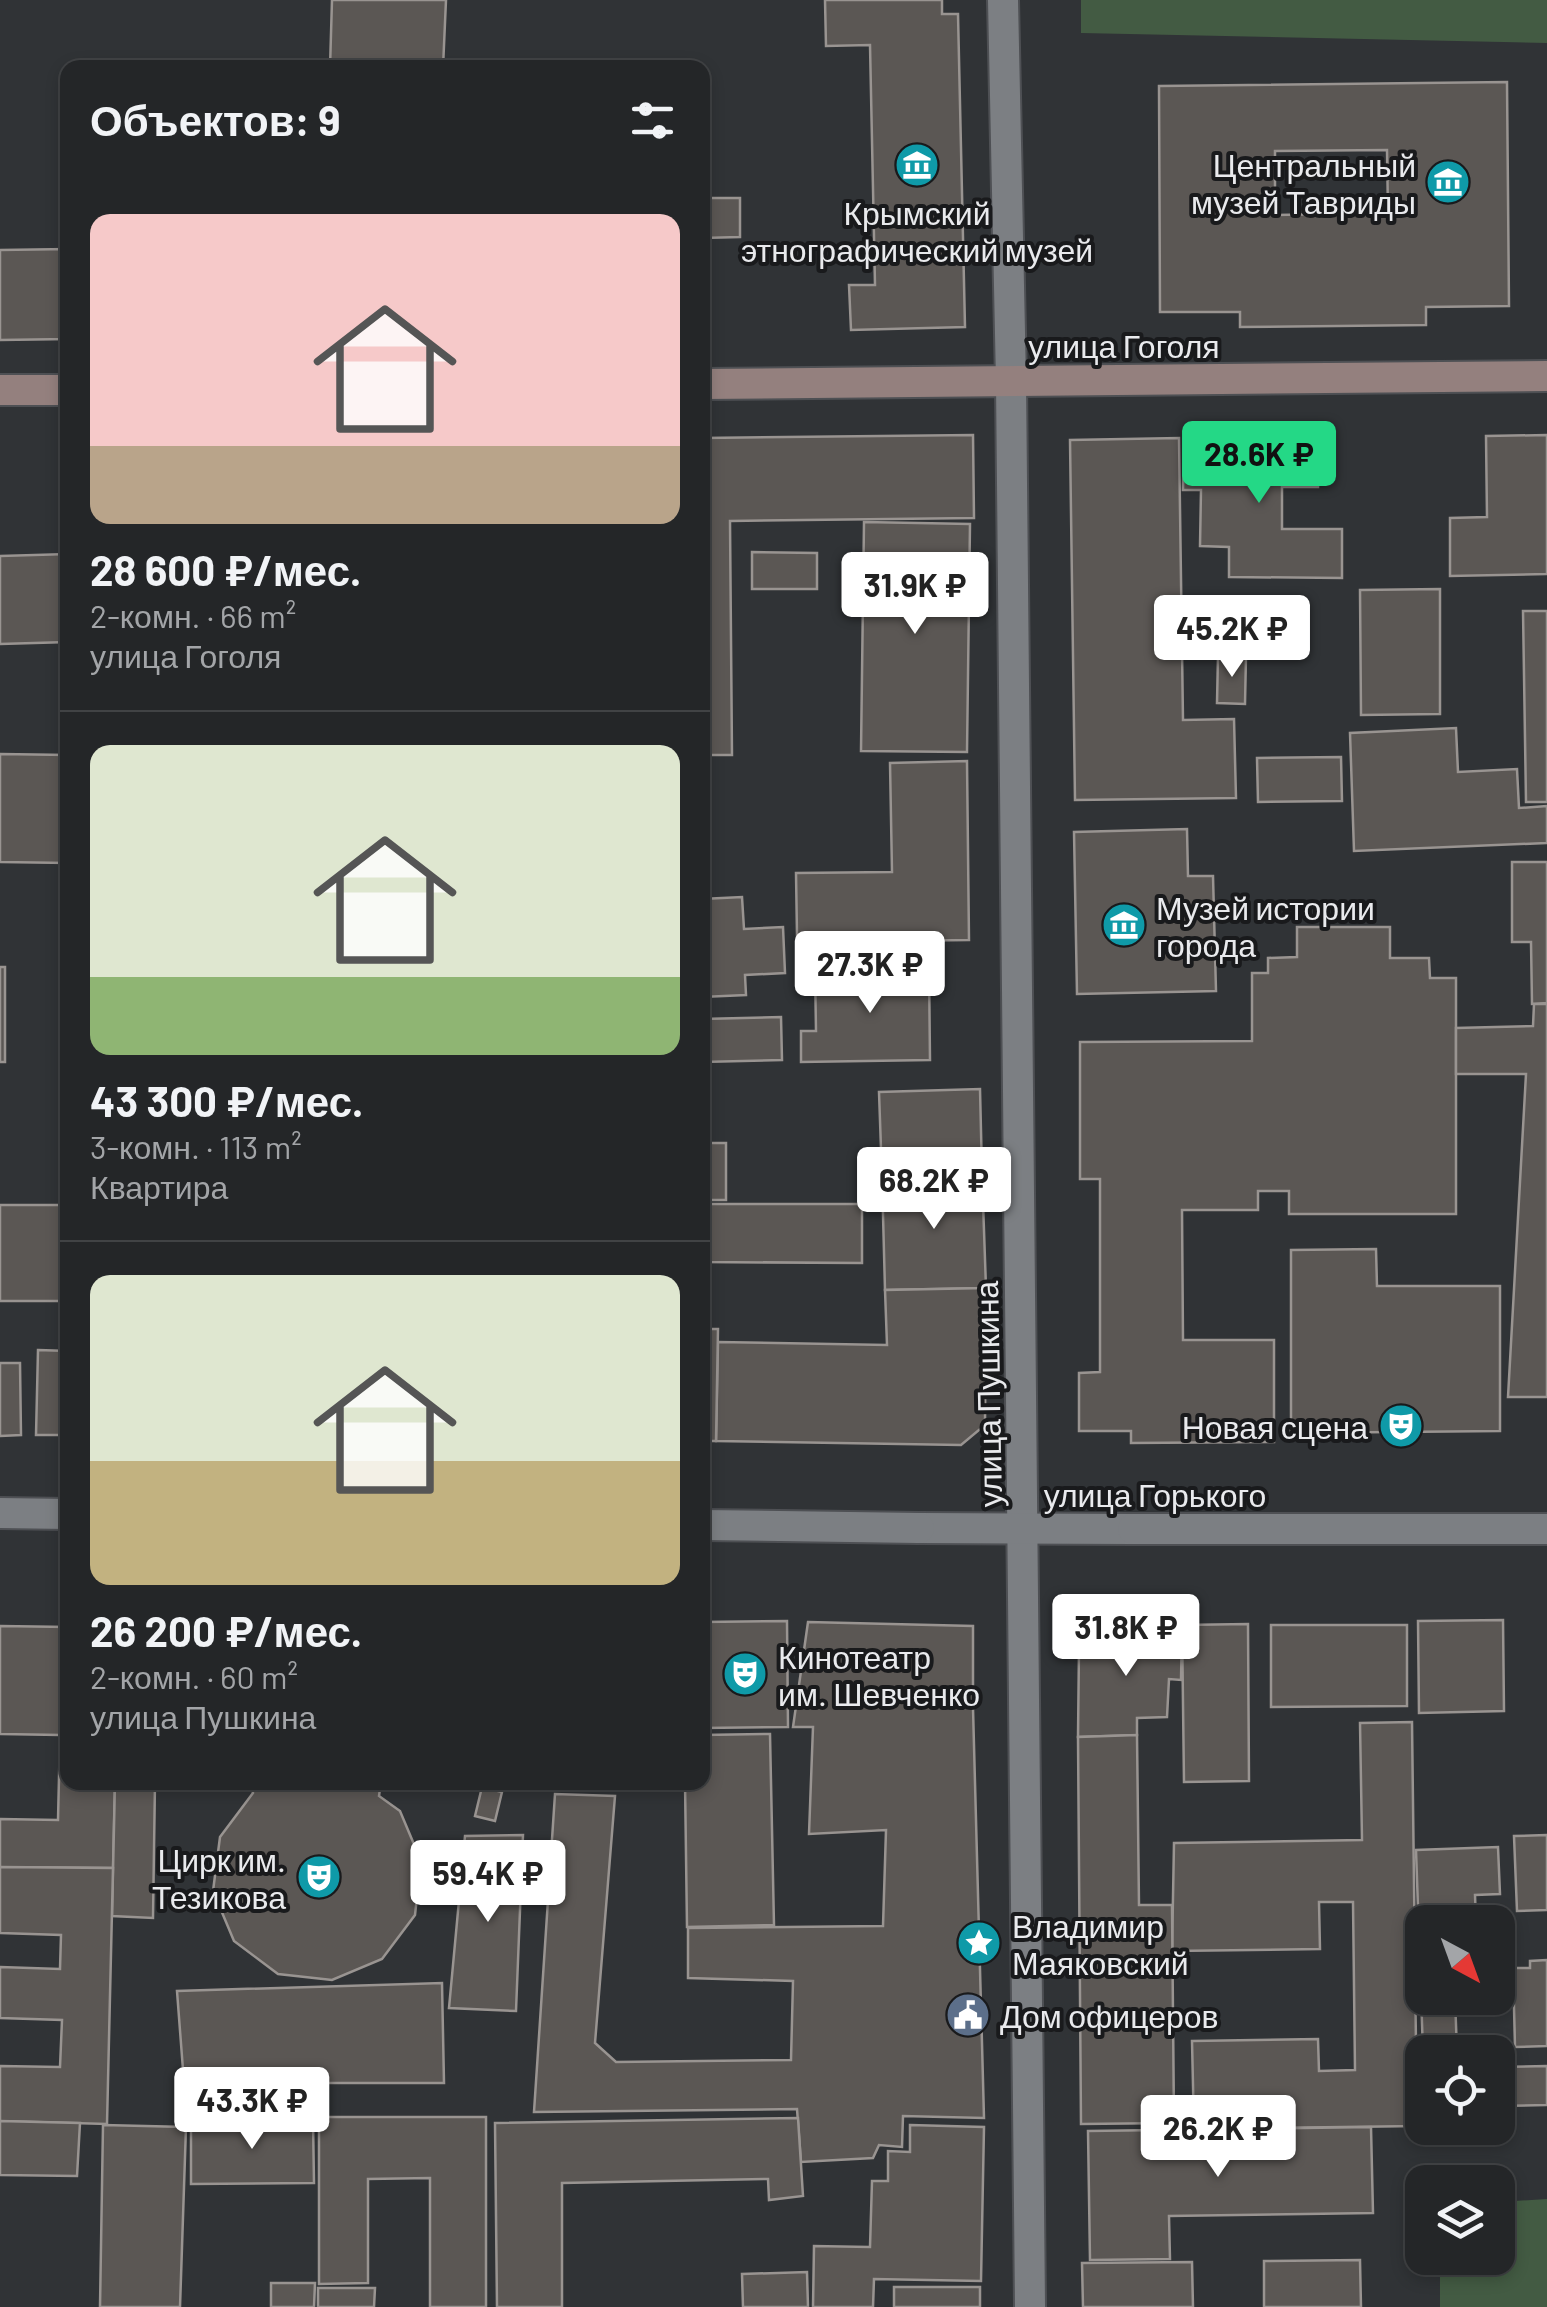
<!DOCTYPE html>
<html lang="ru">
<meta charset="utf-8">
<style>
:root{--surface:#242628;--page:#303234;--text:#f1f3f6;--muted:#a3a5a8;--line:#414345;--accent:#24d886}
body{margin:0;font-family:Barlow,sans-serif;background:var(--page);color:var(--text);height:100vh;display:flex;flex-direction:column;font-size:38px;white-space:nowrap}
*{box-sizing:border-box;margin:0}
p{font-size:32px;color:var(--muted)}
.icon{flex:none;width:55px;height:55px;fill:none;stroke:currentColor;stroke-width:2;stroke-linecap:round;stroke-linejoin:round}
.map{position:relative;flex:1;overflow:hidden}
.drawer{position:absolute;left:60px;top:60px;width:650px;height:1730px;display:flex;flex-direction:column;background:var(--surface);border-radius:20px;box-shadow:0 5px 15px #0003,0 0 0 2px var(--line)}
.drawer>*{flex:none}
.needle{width:65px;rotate:139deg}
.buttons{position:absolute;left:1405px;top:1905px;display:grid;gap:20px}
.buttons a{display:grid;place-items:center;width:110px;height:110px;border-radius:20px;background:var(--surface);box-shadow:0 5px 15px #0003,0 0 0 2px var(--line);font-size:50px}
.price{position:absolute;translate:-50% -85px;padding:0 22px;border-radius:10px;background:#fff;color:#222;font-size:32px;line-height:65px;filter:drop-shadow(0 2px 5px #0008)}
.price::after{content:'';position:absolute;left:50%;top:60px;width:30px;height:22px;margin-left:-15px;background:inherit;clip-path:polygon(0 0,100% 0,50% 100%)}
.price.active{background:var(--accent);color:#111}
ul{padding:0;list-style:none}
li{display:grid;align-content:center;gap:20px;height:530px;padding:0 30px}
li+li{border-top:2px solid var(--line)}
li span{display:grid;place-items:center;height:310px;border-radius:20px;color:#555}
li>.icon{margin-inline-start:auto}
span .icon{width:180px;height:180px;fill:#fffc;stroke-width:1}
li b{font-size:42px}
h2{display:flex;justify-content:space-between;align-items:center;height:120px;padding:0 30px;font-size:42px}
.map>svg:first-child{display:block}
.green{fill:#435b43}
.building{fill:#5b5754;stroke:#999491;stroke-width:2.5;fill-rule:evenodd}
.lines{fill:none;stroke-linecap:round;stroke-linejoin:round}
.pedestrian-casing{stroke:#4e5054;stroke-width:34}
.minor-casing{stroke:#4e5054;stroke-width:34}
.secondary-casing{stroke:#4e5054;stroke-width:34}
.pedestrian{stroke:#7c7f83;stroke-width:30}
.minor{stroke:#7c7f83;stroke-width:30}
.secondary{stroke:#94807e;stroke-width:30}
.labels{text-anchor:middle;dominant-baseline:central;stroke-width:8;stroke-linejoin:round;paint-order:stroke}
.poi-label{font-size:32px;fill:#e9eaed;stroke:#191a1c;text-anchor:start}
.street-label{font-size:32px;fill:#e9eaed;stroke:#191a1c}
</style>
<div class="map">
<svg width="1547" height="2307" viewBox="0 0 1547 2307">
<rect width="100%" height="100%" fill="#303336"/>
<g class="green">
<polygon points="1081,0 1547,0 1547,43 1081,33"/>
<polygon points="1547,2199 1547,2307 1440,2307 1440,2258 1498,2258 1498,2202"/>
</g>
<g class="building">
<polygon points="332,0 446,0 443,68 330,68"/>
<polygon points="825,0 942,0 942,14 958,14 965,327 851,330 849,285 875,285 870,45 826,46"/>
<path d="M1507,82L1509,306L1426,307V325L1240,327V312H1160L1159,86ZM1387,150L1388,213L1275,215V151Z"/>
<polygon points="702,198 740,198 740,237 702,238"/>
<polygon points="68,249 68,339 0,340 0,250"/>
<polygon points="973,435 974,518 730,521 732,755 702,755 702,438"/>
<polygon points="1547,435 1547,574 1450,576 1450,518 1487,517 1486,436"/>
<polygon points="1179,438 1183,720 1234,719 1236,798 1075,800 1070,440"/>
<polygon points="1184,439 1319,440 1318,487 1282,487 1282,529 1342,529 1342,578 1229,577 1229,547 1200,546 1201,490 1183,490"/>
<polygon points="864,522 970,524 967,752 861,751"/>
<polygon points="752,552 817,553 817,589 752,589"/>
<polygon points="68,554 68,642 0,644 0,556"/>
<polygon points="1440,589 1440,714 1361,715 1360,590"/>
<polygon points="1523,611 1547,611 1547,802 1526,802"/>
<polygon points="1218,656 1246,656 1245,704 1217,703"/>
<polygon points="1456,728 1458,772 1517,769 1519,808 1547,806 1547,843 1354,851 1350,733"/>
<polygon points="0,754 68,755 68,863 0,862"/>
<polygon points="1341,757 1342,801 1258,802 1257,758"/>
<polygon points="967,761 969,940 890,941 890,934 797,935 796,873 892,872 890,763"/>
<polygon points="1187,829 1188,876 1213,876 1216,991 1077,994 1074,832"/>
<polygon points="1512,862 1547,862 1547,1003 1532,1004 1531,942 1512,942"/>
<polygon points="742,897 744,929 783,927 785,973 745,975 746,995 702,997 702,899"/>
<polygon points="1297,927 1390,927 1390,958 1429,958 1430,978 1456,978 1456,1214 1289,1214 1289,1191 1258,1191 1258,1210 1182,1210 1183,1340 1274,1340 1274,1442 1131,1443 1131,1431 1079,1431 1079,1373 1100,1372 1100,1179 1080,1179 1080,1042 1252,1041 1252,973 1268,973 1268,958 1297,957"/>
<rect x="0" y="967" width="5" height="95"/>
<polygon points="929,967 930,1060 801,1062 801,1031 816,1031 815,969"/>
<polygon points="1534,1004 1547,1004 1547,1397 1508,1397 1526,1074 1456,1074 1456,1028 1533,1026"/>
<polygon points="781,1017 782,1060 702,1062 702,1019"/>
<polygon points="980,1089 982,1173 882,1177 879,1092"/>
<rect x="702" y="1143" width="24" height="57"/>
<polygon points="982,1173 986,1288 885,1290 882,1177"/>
<polygon points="702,1204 862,1204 862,1263 702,1262"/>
<rect x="0" y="1205" width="68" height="96"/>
<polygon points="1376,1249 1377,1286 1500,1286 1500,1431 1291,1433 1291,1250"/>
<polygon points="986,1288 985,1425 961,1445 716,1441 718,1342 887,1345 885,1290"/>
<polygon points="702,1329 718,1329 716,1441 702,1441"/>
<polygon points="38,1350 68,1351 68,1435 36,1435"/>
<polygon points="0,1363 20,1363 21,1435 0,1436"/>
<polygon points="1503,1620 1504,1711 1419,1713 1418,1621"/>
<polygon points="787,1621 788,1727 702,1728 702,1622"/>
<polygon points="808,1622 973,1626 973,1708 984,2118 903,2116 902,2147 879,2145 873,2158 801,2162 797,2109 534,2112 555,1794 615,1796 595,2043 616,2062 791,2060 793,1981 688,1978 688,1928 883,1926 886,1830 809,1834 813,1727 793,1727"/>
<polygon points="1248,1624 1249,1781 1184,1782 1182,1625"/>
<polygon points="1271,1625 1407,1625 1407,1706 1271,1707"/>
<polygon points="0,1626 68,1627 68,1782 115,1782 113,1868 0,1867 0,1819 58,1820 60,1735 0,1734"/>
<polygon points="1182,1628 1181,1680 1169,1679 1167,1717 1137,1718 1137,1735 1078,1737 1079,1648 1101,1630"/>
<polygon points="1412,1722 1417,2126 1194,2129 1192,2041 1318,2039 1319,2071 1355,2070 1353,1902 1319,1902 1320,1949 1172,1951 1174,1843 1362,1840 1360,1723"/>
<polygon points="770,1734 774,1925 687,1927 685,1782 702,1782 702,1735"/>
<polygon points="1137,1735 1139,1905 1172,1905 1174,2123 1081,2124 1078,1737"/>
<polygon points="115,1782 155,1782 153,1918 112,1916"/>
<polygon points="251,1782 381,1782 379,1796 400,1811 421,1861 415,1915 382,1959 332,1980 278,1974 234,1941 213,1891 220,1837 253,1793"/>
<polygon points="490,1782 629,1782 628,1785 610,1785"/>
<polygon points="482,1787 502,1792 495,1821 475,1816"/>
<polygon points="523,1835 516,2011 449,2008 465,1836"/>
<polygon points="1547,1835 1547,1910 1517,1911 1514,1836"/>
<polygon points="1498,1847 1500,1894 1475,1895 1476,1922 1422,1922 1422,1998 1455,1998 1457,2052 1423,2052 1416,1850"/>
<polygon points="0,1867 113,1868 107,2124 0,2121 0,2066 60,2067 62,2020 0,2018 0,1967 60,1969 61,1935 0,1933"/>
<polygon points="1547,1960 1547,2046 1515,2047 1513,1968 1530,1968 1530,1961"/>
<polygon points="442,1983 444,2083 184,2083 177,1991"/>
<polygon points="1547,2066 1547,2105 1498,2106 1498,2067"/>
<polygon points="319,2117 486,2117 486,2307 430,2307 430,2178 368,2179 368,2283 319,2284"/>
<polygon points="798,2118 803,2196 769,2200 768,2179 562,2183 562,2307 497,2307 495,2123"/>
<polygon points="191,2120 313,2120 314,2183 191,2184"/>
<polygon points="0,2121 80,2123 77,2176 0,2175"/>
<polygon points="103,2125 186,2127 180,2307 100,2307"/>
<polygon points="910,2125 984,2127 981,2281 874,2279 873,2307 813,2307 814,2246 870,2247 872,2181 888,2181 888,2151 910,2152"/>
<polygon points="1371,2127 1373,2213 1169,2216 1170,2259 1090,2260 1088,2131"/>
<polygon points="1360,2260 1361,2307 1264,2307 1264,2261"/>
<polygon points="1192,2262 1193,2307 1083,2307 1082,2263"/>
<polygon points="807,2272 808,2307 743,2307 742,2274"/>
<polygon points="271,2283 315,2283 314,2307 271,2307"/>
<rect x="894" y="2287" width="86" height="20"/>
<polygon points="318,2288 375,2288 374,2307 318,2307"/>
</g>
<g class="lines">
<defs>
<g id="pedestrian">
<polyline points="1011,381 1030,2307"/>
<polyline points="919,1528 1133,1529"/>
</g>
<g id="minor">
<polyline points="1003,0 1011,381"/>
<polyline points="0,1513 68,1514"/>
<polyline points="702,1525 919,1528"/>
<polyline points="1133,1529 1547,1529"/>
</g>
<g id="secondary">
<polyline points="702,384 1547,376"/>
<polyline points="0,390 68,390"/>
</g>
</defs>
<use href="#pedestrian" class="pedestrian-casing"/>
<use href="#minor" class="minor-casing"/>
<use href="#secondary" class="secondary-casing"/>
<use href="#pedestrian" class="pedestrian"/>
<use href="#minor" class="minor"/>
<use href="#secondary" class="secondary"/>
</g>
<defs>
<symbol id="museum-disc" viewBox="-11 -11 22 22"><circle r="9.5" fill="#0f9aa8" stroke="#191a1c"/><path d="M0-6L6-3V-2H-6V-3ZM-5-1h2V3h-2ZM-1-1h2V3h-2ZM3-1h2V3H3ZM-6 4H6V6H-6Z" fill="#fff"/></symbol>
<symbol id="theatre-disc" viewBox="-11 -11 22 22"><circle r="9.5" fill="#0f9aa8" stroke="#191a1c"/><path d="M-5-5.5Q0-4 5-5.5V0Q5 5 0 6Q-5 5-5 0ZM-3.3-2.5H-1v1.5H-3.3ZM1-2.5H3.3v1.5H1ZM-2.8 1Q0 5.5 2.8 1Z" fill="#fff"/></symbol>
<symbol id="sight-disc" viewBox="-11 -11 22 22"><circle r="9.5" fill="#0f9aa8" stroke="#191a1c"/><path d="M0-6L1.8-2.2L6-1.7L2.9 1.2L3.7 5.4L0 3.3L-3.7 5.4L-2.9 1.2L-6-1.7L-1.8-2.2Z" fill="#fff"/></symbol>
<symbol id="civic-disc" viewBox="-11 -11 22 22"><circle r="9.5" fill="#5c6f8a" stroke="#191a1c"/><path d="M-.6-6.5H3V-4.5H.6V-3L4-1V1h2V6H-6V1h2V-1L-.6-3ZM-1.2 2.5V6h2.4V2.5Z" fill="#fff"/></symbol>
</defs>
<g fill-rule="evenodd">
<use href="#museum-disc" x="892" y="140" width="50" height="50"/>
<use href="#museum-disc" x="1423" y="157" width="50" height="50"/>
<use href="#museum-disc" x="1099" y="900" width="50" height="50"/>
<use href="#theatre-disc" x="1376" y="1401" width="50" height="50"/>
<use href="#theatre-disc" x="720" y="1649" width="50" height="50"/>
<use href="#theatre-disc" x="294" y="1852" width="50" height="50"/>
<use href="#sight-disc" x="954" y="1918" width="50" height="50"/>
<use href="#civic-disc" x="943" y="1990" width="50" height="50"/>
</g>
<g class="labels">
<g class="poi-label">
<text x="1416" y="164" text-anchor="end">Центральный<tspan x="1416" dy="37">музей Тавриды</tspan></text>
<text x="917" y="212" text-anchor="middle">Крымский<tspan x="917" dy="37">этнографический музей</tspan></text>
<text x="1156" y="907">Музей истории<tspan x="1156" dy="37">города</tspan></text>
<text x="1368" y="1426" text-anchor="end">Новая сцена</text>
<text x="778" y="1656">Кинотеатр<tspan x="778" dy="37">им. Шевченко</tspan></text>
<text x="286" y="1859" text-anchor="end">Цирк им.<tspan x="286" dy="37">Тезикова</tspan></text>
<text x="1012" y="1925">Владимир<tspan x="1012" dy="37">Маяковский</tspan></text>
<text x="1000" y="2015">Дом офицеров</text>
</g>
<g class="street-label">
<text x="1124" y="345">улица Гоголя</text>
<text transform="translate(987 1394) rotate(-91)">улица Пушкина</text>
<text x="1155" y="1494">улица Горького</text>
</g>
</g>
</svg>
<div class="buttons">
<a><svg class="needle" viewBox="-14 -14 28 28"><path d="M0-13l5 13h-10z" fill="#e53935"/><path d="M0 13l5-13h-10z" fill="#a3a5a8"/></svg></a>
<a><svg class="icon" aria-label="locate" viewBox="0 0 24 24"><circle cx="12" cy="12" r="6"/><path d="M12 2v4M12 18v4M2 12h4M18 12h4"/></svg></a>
<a><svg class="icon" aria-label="layers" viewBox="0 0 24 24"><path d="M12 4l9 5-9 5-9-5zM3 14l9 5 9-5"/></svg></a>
</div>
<b class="price active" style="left:1259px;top:506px">28.6K ₽</b>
<b class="price" style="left:915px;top:637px">31.9K ₽</b>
<b class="price" style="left:1232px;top:680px">45.2K ₽</b>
<b class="price" style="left:870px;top:1016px">27.3K ₽</b>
<b class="price" style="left:934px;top:1232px">68.2K ₽</b>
<b class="price" style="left:1126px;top:1679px">31.8K ₽</b>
<b class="price" style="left:488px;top:1925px">59.4K ₽</b>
<b class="price" style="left:252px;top:2152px">43.3K ₽</b>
<b class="price" style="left:1218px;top:2180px">26.2K ₽</b>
<section class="drawer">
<h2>Объектов: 9<svg class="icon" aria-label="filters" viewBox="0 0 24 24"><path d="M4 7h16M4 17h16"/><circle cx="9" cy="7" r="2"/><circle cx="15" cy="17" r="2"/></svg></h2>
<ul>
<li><span style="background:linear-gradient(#f6c9c9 75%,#b9a48a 0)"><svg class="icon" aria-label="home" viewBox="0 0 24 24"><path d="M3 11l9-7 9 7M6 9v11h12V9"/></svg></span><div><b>28 600 ₽/мес.</b><p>2-комн. · 66 m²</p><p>улица Гоголя</p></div></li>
<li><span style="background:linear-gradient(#dfe7d0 75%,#8fb573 0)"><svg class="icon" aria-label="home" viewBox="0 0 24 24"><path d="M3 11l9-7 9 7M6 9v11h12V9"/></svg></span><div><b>43 300 ₽/мес.</b><p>3-комн. · 113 m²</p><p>Квартира</p></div></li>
<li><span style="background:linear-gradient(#dfe7d0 60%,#c2b280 0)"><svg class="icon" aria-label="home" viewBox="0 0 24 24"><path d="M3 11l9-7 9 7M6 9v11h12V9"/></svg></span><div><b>26 200 ₽/мес.</b><p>2-комн. · 60 m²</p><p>улица Пушкина</p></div></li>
</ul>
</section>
</div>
